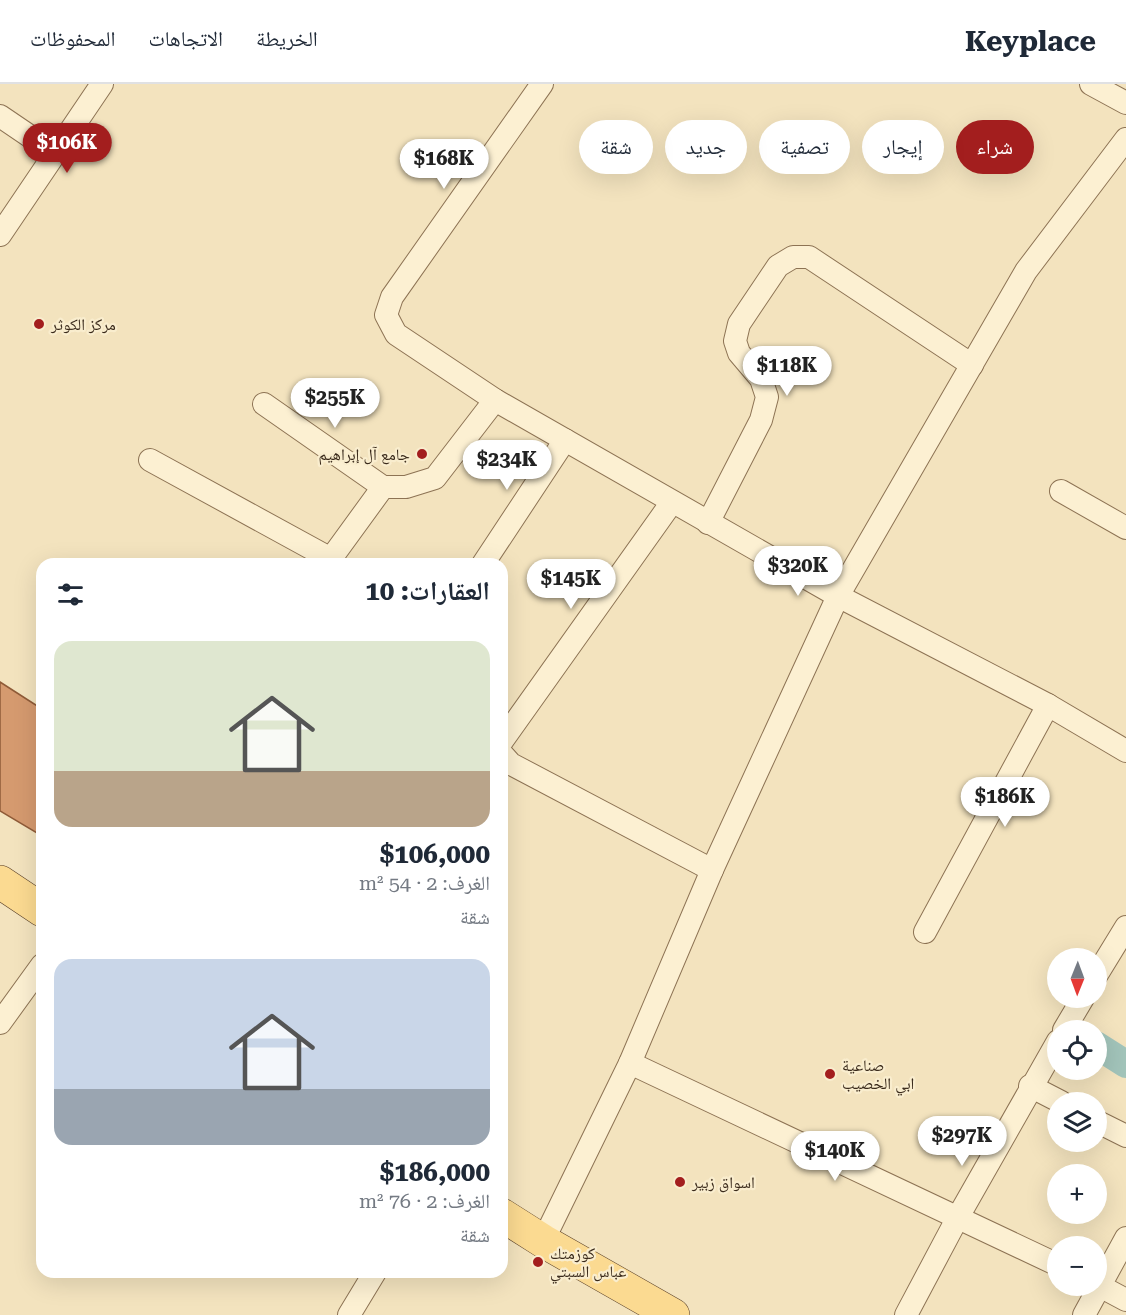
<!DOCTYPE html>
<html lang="ar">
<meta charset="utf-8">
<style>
:root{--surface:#fff;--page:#f6f6f7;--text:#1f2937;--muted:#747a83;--line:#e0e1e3;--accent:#a31e1e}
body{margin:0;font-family:"Roboto Serif","Noto Naskh Arabic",serif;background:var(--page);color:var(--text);direction:rtl;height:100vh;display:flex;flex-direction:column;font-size:22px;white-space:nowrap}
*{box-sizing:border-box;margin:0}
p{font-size:20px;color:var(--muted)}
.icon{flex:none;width:33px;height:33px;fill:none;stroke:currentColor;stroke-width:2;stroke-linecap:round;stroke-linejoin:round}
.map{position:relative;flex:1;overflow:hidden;direction:ltr}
.side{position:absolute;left:36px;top:474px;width:472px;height:720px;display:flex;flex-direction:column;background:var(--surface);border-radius:18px;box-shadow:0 6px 24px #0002;direction:rtl}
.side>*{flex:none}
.top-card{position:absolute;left:526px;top:36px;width:508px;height:54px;direction:rtl;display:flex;gap:12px}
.needle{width:39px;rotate:181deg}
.fabs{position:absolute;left:1047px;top:864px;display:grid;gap:12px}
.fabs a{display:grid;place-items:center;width:60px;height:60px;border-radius:50%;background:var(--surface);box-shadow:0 6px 24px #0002;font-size:30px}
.price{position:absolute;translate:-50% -51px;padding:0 14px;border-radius:21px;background:#fff;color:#222;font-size:20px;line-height:39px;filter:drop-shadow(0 2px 3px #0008)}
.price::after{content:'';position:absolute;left:50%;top:36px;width:18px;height:14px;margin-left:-9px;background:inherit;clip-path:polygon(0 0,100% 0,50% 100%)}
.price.on{background:var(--accent);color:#fff}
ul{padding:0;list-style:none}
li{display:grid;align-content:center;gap:12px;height:318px;padding:0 18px}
li span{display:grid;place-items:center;height:186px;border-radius:18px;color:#555}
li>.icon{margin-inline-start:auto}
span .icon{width:108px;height:108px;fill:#fffc;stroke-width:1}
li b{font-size:26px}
h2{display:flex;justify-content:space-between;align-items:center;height:72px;padding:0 18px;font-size:26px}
.pill{padding:0 21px;border-radius:27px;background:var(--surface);box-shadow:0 6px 24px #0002;font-size:21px;line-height:54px}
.pill.on{background:var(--accent);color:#fff}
header{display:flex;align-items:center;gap:36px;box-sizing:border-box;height:84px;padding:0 30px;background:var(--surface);border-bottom:2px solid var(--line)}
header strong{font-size:28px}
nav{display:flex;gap:33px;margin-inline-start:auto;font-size:21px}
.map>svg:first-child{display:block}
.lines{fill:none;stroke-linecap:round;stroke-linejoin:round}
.canal{stroke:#a2c4ba;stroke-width:28}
.building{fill:#d59a6f;stroke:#8f5b38;stroke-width:1.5}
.minor-casing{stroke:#8d7354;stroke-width:24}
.primary-casing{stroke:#5a4029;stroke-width:34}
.minor{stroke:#fcf0d2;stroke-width:22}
.primary{stroke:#fbda91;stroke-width:33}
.poi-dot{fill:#a31e1e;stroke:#f9edce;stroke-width:2}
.labels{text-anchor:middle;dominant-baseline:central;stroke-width:4.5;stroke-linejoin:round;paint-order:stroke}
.poi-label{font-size:16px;fill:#3a2a1b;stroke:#f9edce;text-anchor:start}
</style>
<header>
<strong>Keyplace</strong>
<nav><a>الخريطة</a><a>الاتجاهات</a><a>المحفوظات</a></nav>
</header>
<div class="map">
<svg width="1126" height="1231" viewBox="0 0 1126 1231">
<rect width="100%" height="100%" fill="#f3e3be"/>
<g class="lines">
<polyline class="canal" points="1096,961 1126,980"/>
</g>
<polygon class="building" points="0,598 42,625 42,752 0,727"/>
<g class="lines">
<defs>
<g id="minor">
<polyline points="542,0 392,213 386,231 396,250 495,316 838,512 1048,621 1126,667"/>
<polyline points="1091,0 1126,19"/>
<polyline points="0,32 56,70"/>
<polyline points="0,151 102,0"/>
<polyline points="264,320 383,403"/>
<polyline points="150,376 331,475"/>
<polyline points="1061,407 1126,444"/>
<polyline points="708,439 761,336 767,313 761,295 739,269 735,257 739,240 778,182 793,173 809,173 972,281"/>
<polyline points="327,480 383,403 406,403 435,394 495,316"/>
<polyline points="483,480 565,356"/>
<polyline points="502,657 672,418"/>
<polyline points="502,670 511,680 712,786"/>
<polyline points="925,848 1048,621"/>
<polyline points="1096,892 1126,843"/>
<polyline points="0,939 42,881"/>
<polyline points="1064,946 1083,914"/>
<polyline points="630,979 1058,1181"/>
<polyline points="1030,1002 1061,1018"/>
<polyline points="1096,1037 1126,1052"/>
<polyline points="543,1157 630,979 712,786 838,512 1026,187 1126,55"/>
<polyline points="1096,1200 1126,1216"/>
<polyline points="349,1231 375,1188"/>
<polyline points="906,1231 958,1133 1058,957"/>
<polyline points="1084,1231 1126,1154"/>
</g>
<g id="primary">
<polyline points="0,798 42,826"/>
<polyline points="502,1131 543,1157 673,1231"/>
</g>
</defs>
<use href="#minor" class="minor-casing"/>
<use href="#primary" class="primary-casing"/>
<use href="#minor" class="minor"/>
<use href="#primary" class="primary"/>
</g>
<g class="poi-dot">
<circle cx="39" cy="240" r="6"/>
<circle cx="422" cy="370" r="6"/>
<circle cx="830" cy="990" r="6"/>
<circle cx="680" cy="1098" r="6"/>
<circle cx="538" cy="1178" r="6"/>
</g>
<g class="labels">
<g class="poi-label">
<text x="51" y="240">مركز الكوثر</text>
<text x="410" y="370" text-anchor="end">جامع آل إبراهيم</text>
<text x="842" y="981">صناعية<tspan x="842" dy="18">ابي الخصيب</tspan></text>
<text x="692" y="1098">اسواق زبير</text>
<text x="550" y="1169">كوزمتك<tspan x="550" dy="18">عباس السبتي</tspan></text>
</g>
</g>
</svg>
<div class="fabs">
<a><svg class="needle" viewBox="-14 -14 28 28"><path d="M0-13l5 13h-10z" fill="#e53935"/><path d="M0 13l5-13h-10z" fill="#747a83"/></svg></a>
<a><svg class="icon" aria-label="locate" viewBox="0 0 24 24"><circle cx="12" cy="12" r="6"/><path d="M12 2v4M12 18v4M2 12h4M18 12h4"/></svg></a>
<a><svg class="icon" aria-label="layers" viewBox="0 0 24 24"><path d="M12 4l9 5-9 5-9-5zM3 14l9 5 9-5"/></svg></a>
<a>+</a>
<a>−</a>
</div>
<b class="price on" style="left:67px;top:90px">$106K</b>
<b class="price" style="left:444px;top:106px">$168K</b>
<b class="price" style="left:787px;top:313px">$118K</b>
<b class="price" style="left:335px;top:345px">$255K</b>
<b class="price" style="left:507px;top:407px">$234K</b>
<b class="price" style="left:798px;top:513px">$320K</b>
<b class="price" style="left:571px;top:526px">$145K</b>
<b class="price" style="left:1005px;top:744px">$186K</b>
<b class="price" style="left:962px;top:1083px">$297K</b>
<b class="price" style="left:835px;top:1098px">$140K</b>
<div class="top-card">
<a class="pill on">شراء</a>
<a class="pill">إيجار</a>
<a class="pill">تصفية</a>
<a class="pill">جديد</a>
<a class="pill">شقة</a>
</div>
<section class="side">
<h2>العقارات: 10<svg class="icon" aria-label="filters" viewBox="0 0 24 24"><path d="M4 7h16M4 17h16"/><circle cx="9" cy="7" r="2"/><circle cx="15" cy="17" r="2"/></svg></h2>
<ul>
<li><span style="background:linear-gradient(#dfe7d0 70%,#b9a48a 0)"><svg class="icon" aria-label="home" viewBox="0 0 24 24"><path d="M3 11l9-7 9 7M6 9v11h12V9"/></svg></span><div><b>$106,000</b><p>الغرف: 2 · 54 m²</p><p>شقة</p></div></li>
<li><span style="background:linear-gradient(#c9d6e8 70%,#9aa5b1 0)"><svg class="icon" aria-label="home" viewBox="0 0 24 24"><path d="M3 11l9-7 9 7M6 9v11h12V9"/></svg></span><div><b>$186,000</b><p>الغرف: 2 · 76 m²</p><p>شقة</p></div></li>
</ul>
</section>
</div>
